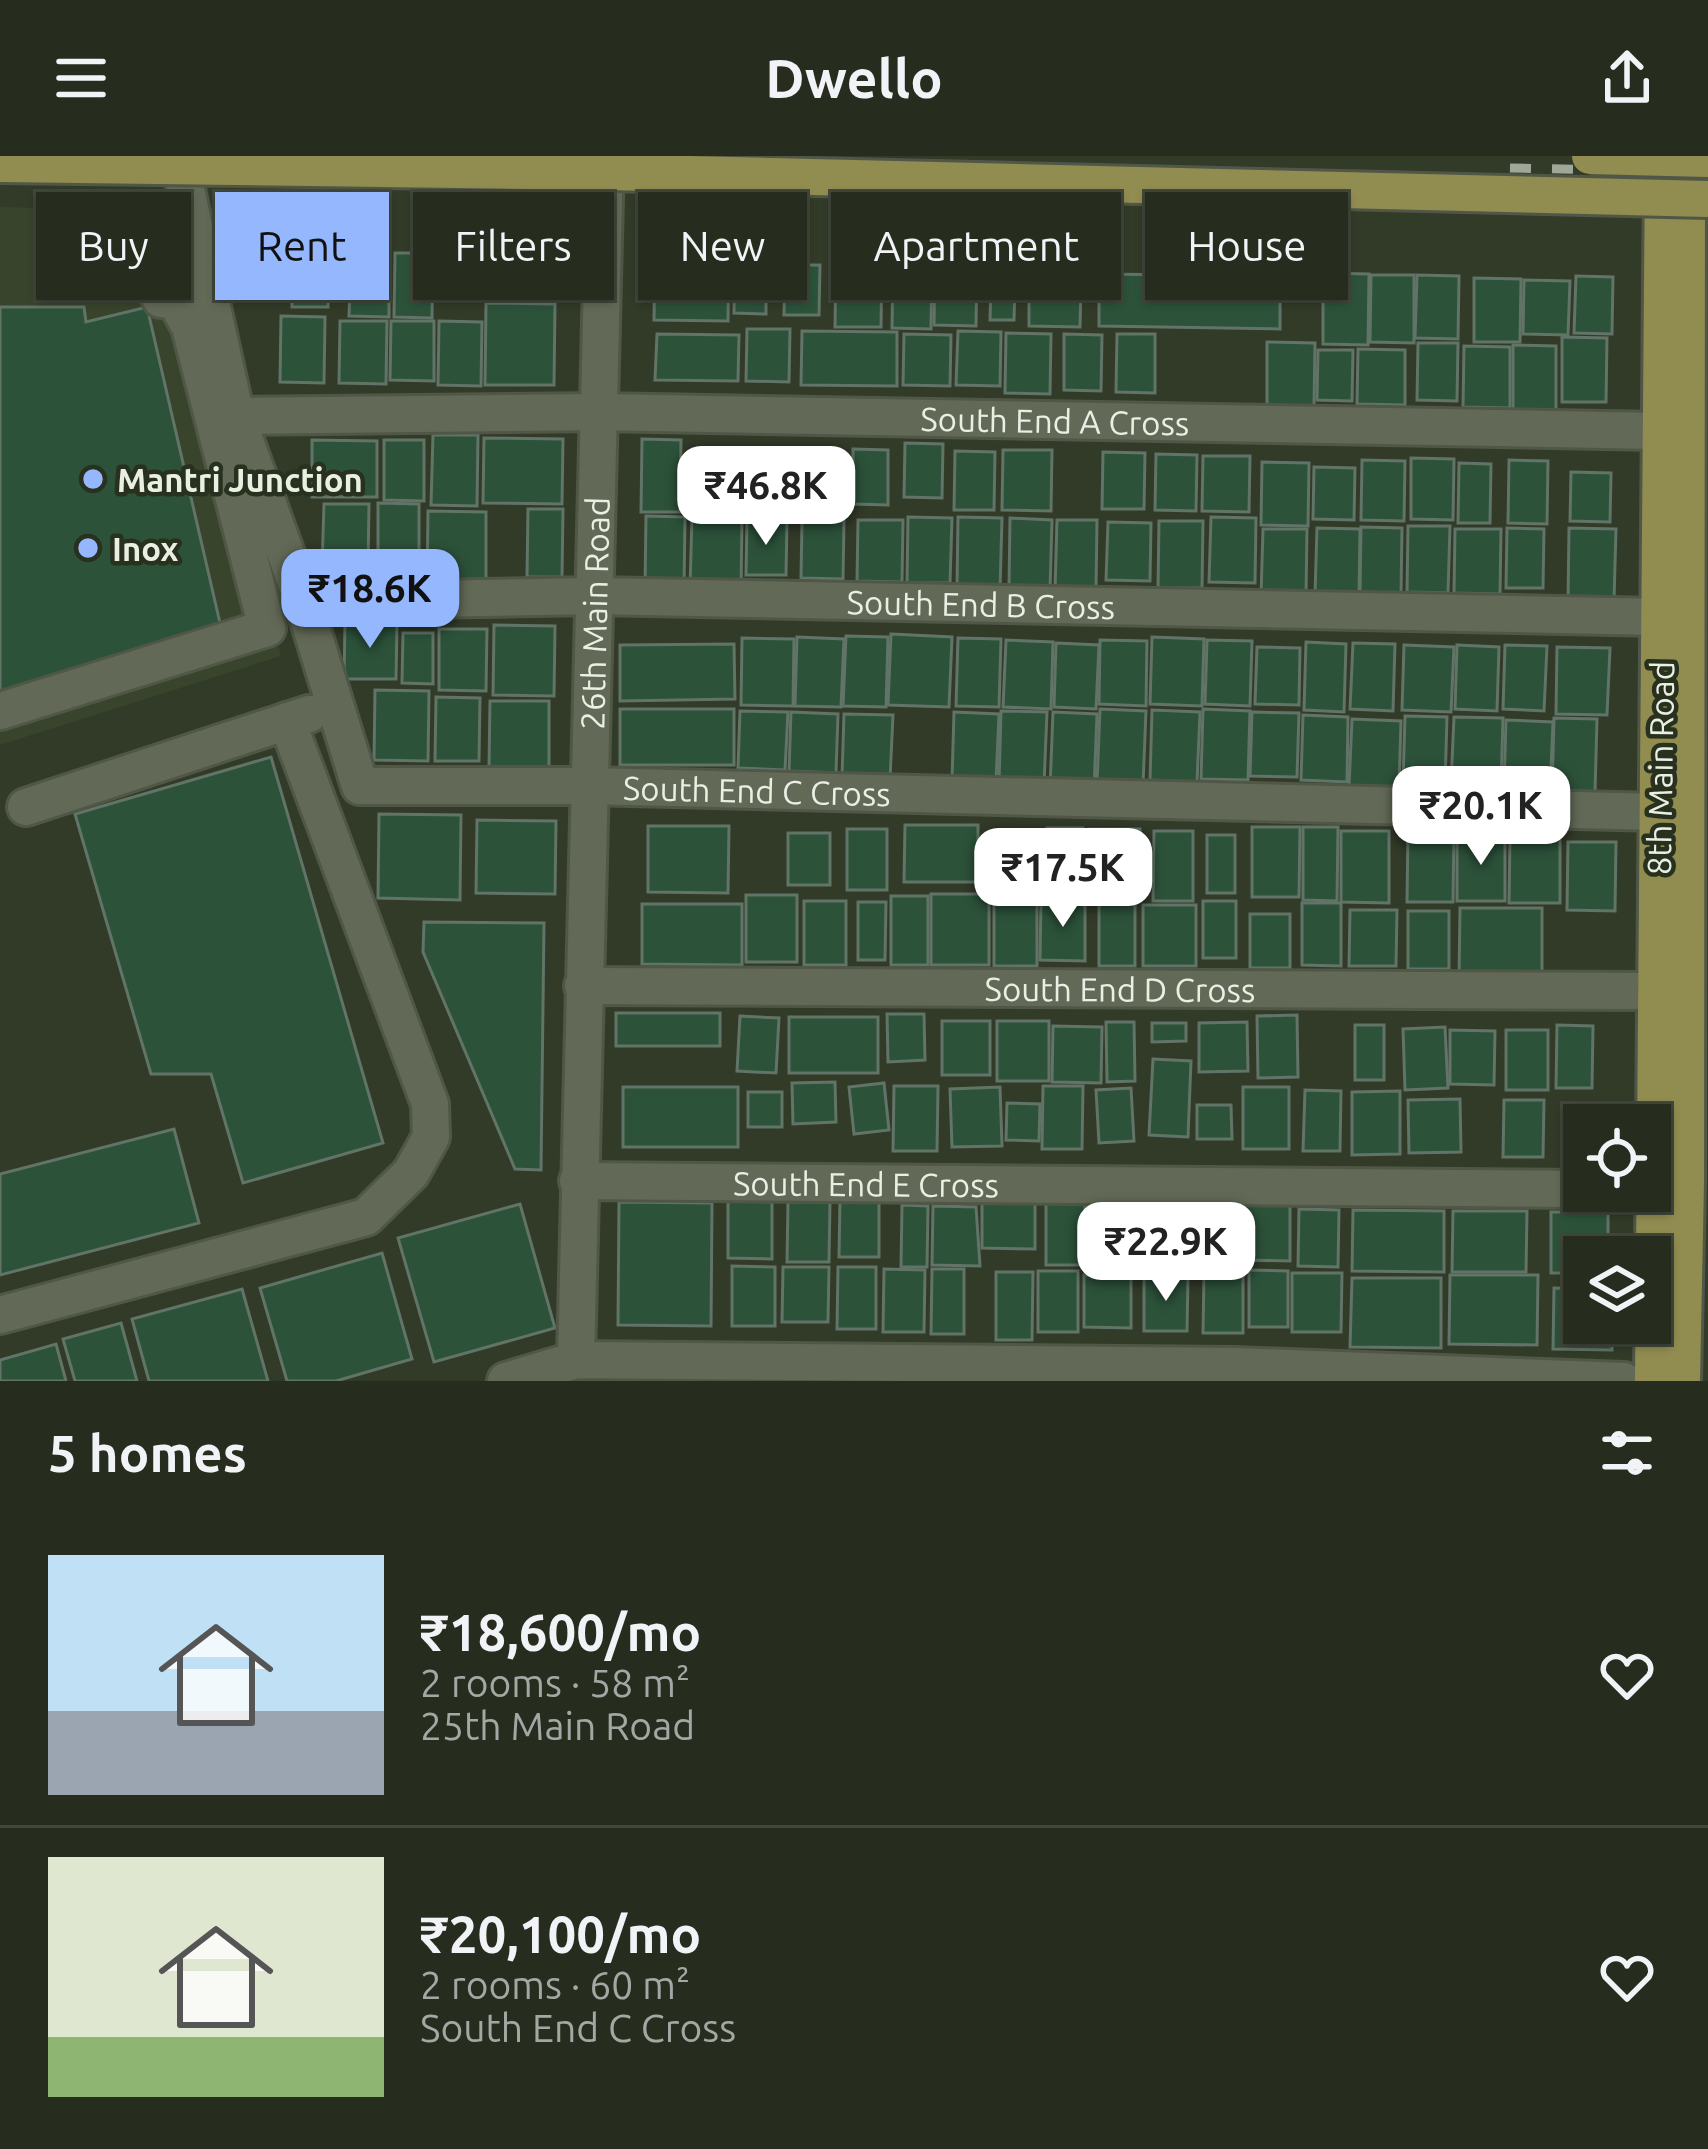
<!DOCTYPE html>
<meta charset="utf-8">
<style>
:root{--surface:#262c1e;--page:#32382b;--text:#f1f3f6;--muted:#a4a7a4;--line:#42483c;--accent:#95b7fd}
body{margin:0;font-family:Ubuntu,sans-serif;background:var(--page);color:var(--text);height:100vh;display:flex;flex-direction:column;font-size:45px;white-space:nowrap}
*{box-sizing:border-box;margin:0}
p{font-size:39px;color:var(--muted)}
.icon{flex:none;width:66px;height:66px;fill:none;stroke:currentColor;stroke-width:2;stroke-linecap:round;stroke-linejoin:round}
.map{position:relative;height:1225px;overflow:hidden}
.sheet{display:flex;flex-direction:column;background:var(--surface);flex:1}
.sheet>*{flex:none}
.banner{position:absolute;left:36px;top:36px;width:1638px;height:108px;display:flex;gap:24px}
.tools{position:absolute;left:1563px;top:948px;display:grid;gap:24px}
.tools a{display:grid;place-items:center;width:108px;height:108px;border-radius:0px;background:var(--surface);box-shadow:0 3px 9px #0004,0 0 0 3px var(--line);font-size:60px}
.price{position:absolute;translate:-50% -102px;padding:0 27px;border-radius:24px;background:#fff;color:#222;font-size:39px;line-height:78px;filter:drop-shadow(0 3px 6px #0008)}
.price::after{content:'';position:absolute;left:50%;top:72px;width:36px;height:27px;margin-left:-18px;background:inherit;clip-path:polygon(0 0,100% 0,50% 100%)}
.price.selected{background:var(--accent);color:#111}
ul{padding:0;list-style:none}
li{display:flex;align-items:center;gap:36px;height:300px;padding:0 48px}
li+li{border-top:3px solid var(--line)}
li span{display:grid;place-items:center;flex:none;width:336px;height:240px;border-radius:0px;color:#555}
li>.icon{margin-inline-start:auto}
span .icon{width:144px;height:144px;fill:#fffc;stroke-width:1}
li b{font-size:51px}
h2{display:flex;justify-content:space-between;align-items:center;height:144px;padding:0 48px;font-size:51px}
.tag{padding:0 42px;border-radius:0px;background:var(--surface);box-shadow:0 3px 9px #0004,0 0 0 3px var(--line);font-size:42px;line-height:108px}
.tag.selected{background:var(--accent);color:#111}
header{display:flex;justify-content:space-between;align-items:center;height:156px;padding:0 48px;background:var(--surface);font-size:54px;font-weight:700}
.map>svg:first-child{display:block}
.built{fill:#39442c}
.building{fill:#2c523a;stroke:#617467;stroke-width:3}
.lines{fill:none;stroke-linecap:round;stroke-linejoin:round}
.minor-casing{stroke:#505747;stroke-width:42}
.major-casing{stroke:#505747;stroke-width:42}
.minor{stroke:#626a57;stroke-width:36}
.major{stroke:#918c50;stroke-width:36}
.rail{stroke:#a0a799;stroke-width:9;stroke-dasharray:21 21;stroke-linecap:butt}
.major-bridge-casing{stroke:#505747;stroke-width:42;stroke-linecap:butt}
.major-bridge{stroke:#918c50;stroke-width:36}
.poi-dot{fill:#95b7fd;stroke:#28301e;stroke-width:4.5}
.labels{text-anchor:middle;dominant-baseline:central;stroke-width:9;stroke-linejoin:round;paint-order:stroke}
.street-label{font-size:33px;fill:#eaefe4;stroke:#28301e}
.poi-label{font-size:33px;font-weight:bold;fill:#eaefe4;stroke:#28301e;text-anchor:start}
</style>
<header><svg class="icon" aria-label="menu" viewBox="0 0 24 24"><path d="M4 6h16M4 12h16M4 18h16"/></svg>Dwello<svg class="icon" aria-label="share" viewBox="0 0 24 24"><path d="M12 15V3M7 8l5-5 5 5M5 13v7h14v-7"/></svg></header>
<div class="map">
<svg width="1708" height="1225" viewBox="0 0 1708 1225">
<rect width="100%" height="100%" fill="#323a28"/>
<polygon class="built" points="0,51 171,55 281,500 0,589"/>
<g class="building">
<polygon points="490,95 580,96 579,143 489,141"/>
<polygon points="395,97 433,97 432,162 394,161"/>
<polygon points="735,97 766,98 766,158 734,157"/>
<polygon points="655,98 729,99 728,165 654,164"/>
<rect x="292" y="100" width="36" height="51"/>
<polygon points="351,100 389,101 389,161 349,160"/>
<polygon points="836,101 882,102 881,171 835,171"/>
<polygon points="935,104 977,105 976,170 934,169"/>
<polygon points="893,107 932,107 931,173 892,172"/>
<polygon points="785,109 820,109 819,159 784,159"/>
<polygon points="1323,117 1369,118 1368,189 1323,188"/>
<polygon points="1099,118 1280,120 1280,173 1099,170"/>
<polygon points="1371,119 1414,119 1414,187 1370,186"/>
<polygon points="1417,119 1459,120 1458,183 1415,182"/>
<polygon points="1576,120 1613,121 1612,178 1574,177"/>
<polygon points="1474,122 1521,123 1520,186 1474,186"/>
<polygon points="1524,124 1570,125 1568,179 1523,178"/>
<polygon points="991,128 1015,128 1014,164 990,164"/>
<polygon points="1029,128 1081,128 1080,171 1029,170"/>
<polygon points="486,147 555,148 554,229 485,229"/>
<polygon points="0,151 84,151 86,166 147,151 223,480 0,548"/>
<polygon points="281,160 325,161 324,227 280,226"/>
<polygon points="340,165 387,165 386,228 339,227"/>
<polygon points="391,165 434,165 434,225 390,224"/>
<polygon points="439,165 482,166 481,230 438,229"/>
<polygon points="747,173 790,173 789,226 746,225"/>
<polygon points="802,175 897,176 897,230 801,229"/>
<polygon points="958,175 1001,176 1000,230 956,229"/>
<polygon points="1006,177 1051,178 1050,238 1005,237"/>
<polygon points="657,178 739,179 738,225 655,224"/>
<polygon points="904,178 951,179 950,230 903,229"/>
<polygon points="1064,178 1102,179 1101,235 1064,234"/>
<polygon points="1117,178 1155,178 1155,237 1116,236"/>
<polygon points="1562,181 1607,182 1606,246 1562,246"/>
<polygon points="1267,186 1315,187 1314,250 1267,249"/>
<polygon points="1418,187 1458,187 1457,245 1417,244"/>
<polygon points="1513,189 1556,190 1556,254 1513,254"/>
<polygon points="1464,190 1510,191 1510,252 1463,251"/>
<polygon points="1358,193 1405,194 1405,249 1357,248"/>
<polygon points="1318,194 1353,194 1352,245 1317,244"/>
<polygon points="433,279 478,279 477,350 431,349"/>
<polygon points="484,282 563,283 562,348 483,347"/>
<polygon points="642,283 681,284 680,356 641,356"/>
<polygon points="312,284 377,285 377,341 312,341"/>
<polygon points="384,284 424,284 424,345 384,344"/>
<polygon points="905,287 943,288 942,342 904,341"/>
<polygon points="853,293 888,294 888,349 853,348"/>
<polygon points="760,294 799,295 798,355 759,354"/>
<polygon points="1003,294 1052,294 1051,355 1002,354"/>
<polygon points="808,295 839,296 838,359 807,359"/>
<polygon points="955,295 995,296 994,354 954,354"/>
<polygon points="1103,296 1145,297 1144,353 1102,353"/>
<polygon points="689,297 716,297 714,356 688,356"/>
<polygon points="1156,298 1197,299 1196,355 1155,354"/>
<polygon points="719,300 746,300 746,350 717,350"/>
<polygon points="1203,300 1250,300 1249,356 1202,355"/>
<polygon points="1411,302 1454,303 1453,364 1411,363"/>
<polygon points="1362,304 1405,305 1404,365 1361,364"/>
<polygon points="1509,304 1548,305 1547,368 1508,367"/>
<polygon points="1262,306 1309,307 1308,370 1261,369"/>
<polygon points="1459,307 1491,308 1490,367 1458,367"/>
<polygon points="1314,311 1355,312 1354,364 1313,363"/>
<polygon points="1571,316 1611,317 1610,366 1570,365"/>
<polygon points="378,347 419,348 419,417 378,416"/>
<polygon points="324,348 369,348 368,411 322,411"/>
<polygon points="528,353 563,353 562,421 527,421"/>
<polygon points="428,355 486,356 486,432 427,431"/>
<polygon points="646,360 685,361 684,433 645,432"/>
<polygon points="692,360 742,361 741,434 690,432"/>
<polygon points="908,361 952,362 950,427 907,427"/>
<polygon points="958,361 1002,362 1000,433 957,432"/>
<polygon points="1211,361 1256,362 1255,427 1209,426"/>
<polygon points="1010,362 1052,364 1050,434 1009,432"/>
<polygon points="747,364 787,365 786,419 746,419"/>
<polygon points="858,364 903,364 902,426 857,425"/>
<polygon points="1057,364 1097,364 1096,434 1055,434"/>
<polygon points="802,365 844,365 843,423 801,422"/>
<polygon points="1159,365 1203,365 1202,432 1158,432"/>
<polygon points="1108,366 1151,367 1150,425 1106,424"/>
<polygon points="1408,370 1450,370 1448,437 1407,436"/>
<polygon points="1361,371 1402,372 1401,438 1360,437"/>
<polygon points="1317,372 1360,373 1359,439 1315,438"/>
<polygon points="1507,372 1544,373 1543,432 1506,432"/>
<polygon points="1569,372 1616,373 1614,445 1568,445"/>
<polygon points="1263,373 1307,373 1306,441 1261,440"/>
<polygon points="1455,373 1501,373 1500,438 1454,437"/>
<polygon points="345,466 397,467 396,523 344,523"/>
<polygon points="494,469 555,470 554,540 493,539"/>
<polygon points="439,473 487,473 486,535 439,534"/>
<polygon points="403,477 433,477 433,528 402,527"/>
<polygon points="891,478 952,481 949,551 888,549"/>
<polygon points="846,480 888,481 886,551 843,550"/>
<polygon points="797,481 844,483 841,551 795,550"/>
<polygon points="1152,481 1204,483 1202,550 1150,548"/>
<polygon points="742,482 794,483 793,550 741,549"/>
<polygon points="958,482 1001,483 999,551 956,550"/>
<polygon points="1006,484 1053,486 1051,553 1003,551"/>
<polygon points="1100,484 1147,485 1146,550 1099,548"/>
<polygon points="1207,484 1252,485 1250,550 1205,548"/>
<polygon points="1306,486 1346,488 1344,556 1304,554"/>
<polygon points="1056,487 1099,489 1096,553 1054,551"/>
<polygon points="1353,487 1395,488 1393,555 1350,553"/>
<polygon points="734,488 735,543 620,545 620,489"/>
<polygon points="1404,489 1454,491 1451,556 1402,554"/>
<polygon points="1457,489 1499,491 1497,555 1455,553"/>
<polygon points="1505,489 1547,490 1544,555 1503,553"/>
<polygon points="1257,491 1300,492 1299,549 1255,548"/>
<polygon points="1557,491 1610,492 1607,559 1556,558"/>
<polygon points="375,534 429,535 428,605 374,604"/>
<polygon points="436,541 480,542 479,605 435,605"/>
<polygon points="490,545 549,545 549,613 489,612"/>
<rect x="620" y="553" width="114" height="56"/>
<polygon points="1100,553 1146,555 1143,629 1097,627"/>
<polygon points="1203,553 1250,555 1248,624 1201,623"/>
<polygon points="1152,554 1200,556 1197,626 1150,624"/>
<polygon points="740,555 788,556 785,614 738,612"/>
<polygon points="1001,555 1047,556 1044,629 999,628"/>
<polygon points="791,556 838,558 836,617 789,615"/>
<polygon points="954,556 999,558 996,626 952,624"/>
<polygon points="1053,556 1097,558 1094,634 1050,632"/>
<polygon points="1252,556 1299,557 1297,621 1250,620"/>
<polygon points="844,558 893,559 890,623 842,621"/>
<polygon points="1303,559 1348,561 1347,626 1301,624"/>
<polygon points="1405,560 1447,561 1445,629 1403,628"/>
<polygon points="1454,561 1503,562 1501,629 1451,628"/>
<polygon points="1554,562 1597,563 1595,637 1552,636"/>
<polygon points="1352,563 1401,565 1399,632 1349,631"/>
<polygon points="1506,564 1553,566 1550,635 1504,633"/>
<polygon points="271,601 383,987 243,1027 211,918 151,918 75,658"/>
<polygon points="379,658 461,659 460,744 378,742"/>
<polygon points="477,664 556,665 555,738 476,737"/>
<polygon points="905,669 978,669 978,726 904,726"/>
<polygon points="648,670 729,670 728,737 648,736"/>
<polygon points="1252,671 1300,671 1299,741 1252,741"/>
<polygon points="1303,671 1338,671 1337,745 1303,744"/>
<rect x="1047" y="672" width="36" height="54"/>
<rect x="847" y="673" width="40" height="61"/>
<polygon points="1089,673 1140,673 1140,725 1088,725"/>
<polygon points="1408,674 1454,674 1453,746 1407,746"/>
<polygon points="1154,675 1193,675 1193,745 1153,745"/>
<polygon points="1341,675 1389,675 1389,747 1341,746"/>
<rect x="788" y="677" width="42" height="52"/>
<rect x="1457" y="678" width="48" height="67"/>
<rect x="1207" y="679" width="28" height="58"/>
<polygon points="997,680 1038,680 1038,727 997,726"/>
<polygon points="1510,681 1560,682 1560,747 1509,747"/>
<polygon points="1568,686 1616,686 1615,755 1567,754"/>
<rect x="994" y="736" width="43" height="74"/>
<rect x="931" y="738" width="58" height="71"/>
<rect x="746" y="739" width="51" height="67"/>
<rect x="891" y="740" width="37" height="69"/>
<polygon points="1041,744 1085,744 1085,805 1040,804"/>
<rect x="1099" y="744" width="36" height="66"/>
<rect x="804" y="745" width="42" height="64"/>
<rect x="1203" y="745" width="33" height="57"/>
<polygon points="858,746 886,746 885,804 858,804"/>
<polygon points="1302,747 1341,747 1341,810 1302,809"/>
<polygon points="642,748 742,748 742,809 642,808"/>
<rect x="1143" y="749" width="53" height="61"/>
<polygon points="1460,752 1542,752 1542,824 1459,824"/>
<polygon points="1350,754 1397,754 1396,810 1349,810"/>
<rect x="1408" y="755" width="41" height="58"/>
<rect x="1250" y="758" width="40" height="54"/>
<polygon points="424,766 544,767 541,1014 515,1013 423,796"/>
<rect x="616" y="857" width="104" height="33"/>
<polygon points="887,858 924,858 925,904 888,906"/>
<polygon points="1297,859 1298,921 1258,922 1257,860"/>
<polygon points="740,860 779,862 776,917 737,915"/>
<rect x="789" y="861" width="89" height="56"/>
<rect x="942" y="865" width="48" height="54"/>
<rect x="997" y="865" width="52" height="60"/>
<polygon points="1106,866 1134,866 1135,925 1107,926"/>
<polygon points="1247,866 1248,915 1199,916 1199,867"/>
<polygon points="1152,867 1186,867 1186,885 1152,886"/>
<rect x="1355" y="869" width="29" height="55"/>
<polygon points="1557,869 1593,870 1592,932 1556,932"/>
<polygon points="1053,870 1102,871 1101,927 1052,926"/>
<polygon points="1445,871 1448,932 1405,934 1403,873"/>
<polygon points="1450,874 1495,875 1494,929 1450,928"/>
<rect x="1506" y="874" width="42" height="60"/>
<polygon points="1153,903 1191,905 1188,981 1149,979"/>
<polygon points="835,926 836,966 793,968 792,927"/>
<polygon points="884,927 889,974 854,978 849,931"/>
<polygon points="894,930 938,930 937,995 893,995"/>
<polygon points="1043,930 1083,930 1082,993 1042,993"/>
<rect x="623" y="931" width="115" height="60"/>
<polygon points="1000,931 1002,990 952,991 950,933"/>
<rect x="1243" y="931" width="46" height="62"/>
<polygon points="1131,932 1134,985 1099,987 1096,934"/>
<polygon points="1305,934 1341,935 1340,995 1303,995"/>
<polygon points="1400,935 1400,998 1352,999 1352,936"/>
<rect x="748" y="936" width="34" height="35"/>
<polygon points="1460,943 1461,996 1409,997 1408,944"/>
<polygon points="1504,944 1544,944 1543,1001 1503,1001"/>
<polygon points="1007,947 1040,948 1039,985 1006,984"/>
<polygon points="1197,949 1231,949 1232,983 1197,983"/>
<polygon points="1571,962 1601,962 1602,969 1584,969 1584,1006 1572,1006"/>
<polygon points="174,973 199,1067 0,1119 0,1018"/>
<polygon points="840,1044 879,1044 879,1101 839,1101"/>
<polygon points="982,1044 1035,1044 1035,1093 982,1092"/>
<polygon points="728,1045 772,1046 772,1103 728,1102"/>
<polygon points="619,1046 712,1047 711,1170 618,1169"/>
<polygon points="788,1046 830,1046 829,1106 787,1106"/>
<rect x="1046" y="1046" width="39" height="63"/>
<polygon points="1142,1047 1184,1047 1183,1111 1141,1111"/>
<polygon points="1243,1047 1290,1048 1290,1105 1242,1104"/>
<polygon points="520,1048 555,1172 434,1206 398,1082"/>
<polygon points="1197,1048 1236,1048 1236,1108 1197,1107"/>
<polygon points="902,1049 928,1050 927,1111 901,1111"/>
<polygon points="933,1050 976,1051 980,1110 932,1109"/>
<polygon points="1093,1050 1130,1050 1130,1113 1092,1112"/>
<polygon points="1299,1053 1339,1054 1338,1111 1298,1110"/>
<polygon points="1353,1054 1444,1055 1444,1116 1352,1115"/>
<polygon points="1453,1055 1527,1055 1526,1116 1452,1116"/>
<polygon points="1551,1056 1608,1056 1608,1101 1584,1101 1584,1117 1551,1117"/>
<polygon points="382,1097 412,1203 336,1225 287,1225 260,1132"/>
<polygon points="732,1110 775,1111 775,1170 732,1170"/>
<polygon points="783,1111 829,1111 828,1166 782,1166"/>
<polygon points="838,1111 876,1111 876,1173 837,1173"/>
<polygon points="884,1113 925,1114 924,1176 883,1176"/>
<polygon points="932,1113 964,1113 964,1178 931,1178"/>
<polygon points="1249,1114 1288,1115 1288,1171 1249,1171"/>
<rect x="1038" y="1115" width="40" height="61"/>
<polygon points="996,1116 1033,1116 1032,1184 996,1184"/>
<polygon points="1292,1117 1342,1117 1341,1176 1292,1176"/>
<polygon points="1204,1118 1243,1119 1243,1177 1203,1177"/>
<polygon points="1084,1119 1131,1120 1131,1172 1084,1171"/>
<polygon points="1450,1119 1538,1119 1537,1189 1449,1188"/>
<polygon points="1144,1120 1188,1121 1187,1175 1144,1175"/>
<polygon points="1352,1122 1441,1122 1441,1192 1350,1191"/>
<polygon points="1554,1132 1584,1133 1584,1167 1612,1167 1612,1194 1553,1193"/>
<polygon points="242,1133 268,1225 149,1225 132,1163"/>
<polygon points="121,1167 137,1225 75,1225 63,1183"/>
<polygon points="56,1188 66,1225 0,1225 0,1204"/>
</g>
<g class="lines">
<defs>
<g id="minor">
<path id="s1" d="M185,0L184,25L236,260L303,445L360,630H589L1659,656"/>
<path id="s2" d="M236,260L598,256L1659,275"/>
<path id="s3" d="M303,445L593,440L1661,461"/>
<polyline points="0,555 267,472 190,171 175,144 161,143 144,109 151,95 198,91"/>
<polyline points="26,651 309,558"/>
<path id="s4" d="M583,830L1657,835"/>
<path id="s5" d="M578,1025L1584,1033"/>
<polyline points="0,1159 366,1061 411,1017 431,981 430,948 287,565"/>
<path id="s6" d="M576,1204L605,0"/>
<polyline points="506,1225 576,1204 1235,1210 1624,1225"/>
</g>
<g id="major">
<polyline points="1653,1225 1663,10"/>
<polyline points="1682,1225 1686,1027 1687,16"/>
</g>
</defs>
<use href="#minor" class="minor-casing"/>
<use href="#major" class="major-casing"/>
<use href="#minor" class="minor"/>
<use href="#major" class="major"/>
<g class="rail">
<polyline points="0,2 1053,19 1708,34"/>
<polyline points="1510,12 1708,16"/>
</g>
<defs>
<g id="major-bridge">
<polyline points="1590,0 1708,3"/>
<polyline points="0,8 608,16 1708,43"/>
</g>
</defs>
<use href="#major-bridge" class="major-bridge-casing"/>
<use href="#major-bridge" class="major-bridge"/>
</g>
<g class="poi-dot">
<circle cx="93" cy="323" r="12"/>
<circle cx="88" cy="392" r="12"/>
</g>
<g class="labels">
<g class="street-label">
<text stroke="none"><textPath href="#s2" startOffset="819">South End A Cross</textPath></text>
<text stroke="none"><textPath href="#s3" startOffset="678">South End B Cross</textPath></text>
<text stroke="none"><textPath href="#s6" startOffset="747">26th Main Road</textPath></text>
<text transform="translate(1660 612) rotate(-89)">8th Main Road</text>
<text stroke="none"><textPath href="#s1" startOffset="1053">South End C Cross</textPath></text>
<text stroke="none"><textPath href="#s4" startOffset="537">South End D Cross</textPath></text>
<text stroke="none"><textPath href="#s5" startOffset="288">South End E Cross</textPath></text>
</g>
<g class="poi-label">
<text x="117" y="323">Mantri Junction</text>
<text x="112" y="392">Inox</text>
</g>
</g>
</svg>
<div class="tools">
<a><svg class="icon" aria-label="locate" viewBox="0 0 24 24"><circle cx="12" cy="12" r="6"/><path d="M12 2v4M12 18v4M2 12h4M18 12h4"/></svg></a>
<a><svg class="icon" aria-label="layers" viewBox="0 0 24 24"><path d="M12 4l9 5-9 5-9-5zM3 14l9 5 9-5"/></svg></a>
</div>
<b class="price" style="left:766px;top:392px">₹46.8K</b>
<b class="price selected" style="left:370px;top:495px">₹18.6K</b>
<b class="price" style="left:1481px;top:712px">₹20.1K</b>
<b class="price" style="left:1063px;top:774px">₹17.5K</b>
<b class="price" style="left:1166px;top:1148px">₹22.9K</b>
<div class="banner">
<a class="tag">Buy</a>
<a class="tag selected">Rent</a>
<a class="tag">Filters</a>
<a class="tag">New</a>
<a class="tag">Apartment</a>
<a class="tag">House</a>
</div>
</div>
<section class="sheet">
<h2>5 homes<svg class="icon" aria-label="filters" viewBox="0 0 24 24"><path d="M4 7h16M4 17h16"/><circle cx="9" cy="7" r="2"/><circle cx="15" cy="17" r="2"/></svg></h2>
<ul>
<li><span style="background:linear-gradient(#bfe0f5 65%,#9aa5b1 0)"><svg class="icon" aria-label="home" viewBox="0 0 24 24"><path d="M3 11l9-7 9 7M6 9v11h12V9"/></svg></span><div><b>₹18,600/mo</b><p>2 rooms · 58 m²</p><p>25th Main Road</p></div><svg class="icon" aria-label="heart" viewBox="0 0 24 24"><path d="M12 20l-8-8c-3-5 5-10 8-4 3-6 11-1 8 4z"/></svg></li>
<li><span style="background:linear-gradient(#dfe7d0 75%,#8fb573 0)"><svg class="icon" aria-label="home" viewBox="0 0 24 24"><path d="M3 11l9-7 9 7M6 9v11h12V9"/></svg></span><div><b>₹20,100/mo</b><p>2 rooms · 60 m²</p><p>South End C Cross</p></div><svg class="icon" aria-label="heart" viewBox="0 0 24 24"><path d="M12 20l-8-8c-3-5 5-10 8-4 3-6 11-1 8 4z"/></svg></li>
</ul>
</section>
